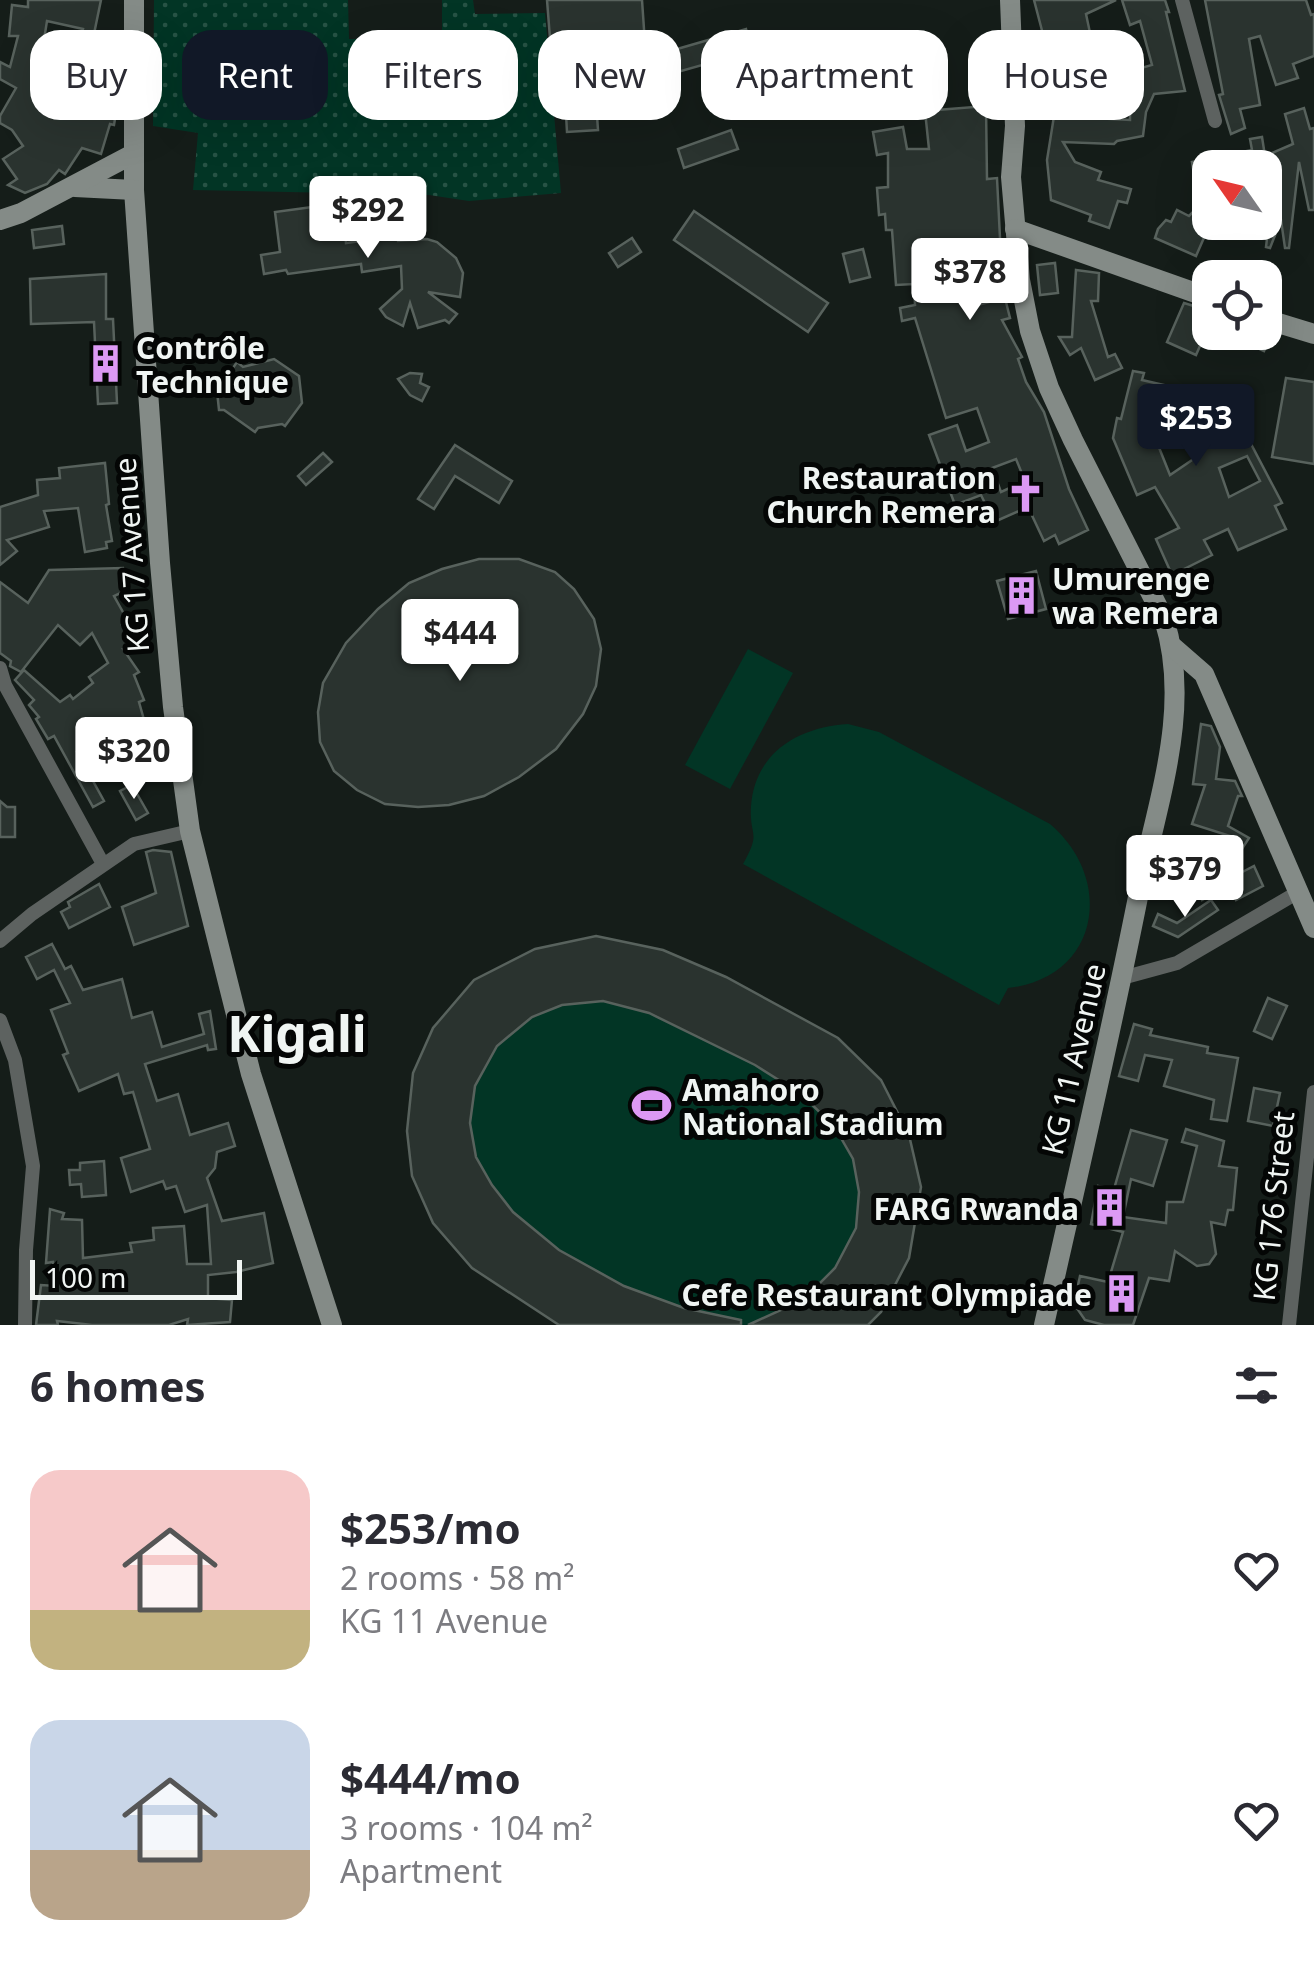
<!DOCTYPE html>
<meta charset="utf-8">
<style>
:root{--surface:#fff;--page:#f7f7f7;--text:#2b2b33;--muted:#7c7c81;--accent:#111827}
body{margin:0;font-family:"Noto Sans",sans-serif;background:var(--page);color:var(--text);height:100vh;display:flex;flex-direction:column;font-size:38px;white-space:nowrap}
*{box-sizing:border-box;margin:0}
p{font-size:32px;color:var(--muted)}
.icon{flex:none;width:55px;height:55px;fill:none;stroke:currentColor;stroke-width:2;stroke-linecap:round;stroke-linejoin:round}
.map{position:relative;height:1325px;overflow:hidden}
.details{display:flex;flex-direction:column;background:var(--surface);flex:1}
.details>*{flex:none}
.banner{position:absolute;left:30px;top:30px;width:1255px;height:90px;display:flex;gap:20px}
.needle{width:65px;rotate:304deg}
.buttons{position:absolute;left:1192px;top:150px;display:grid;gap:20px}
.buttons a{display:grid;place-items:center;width:90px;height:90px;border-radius:20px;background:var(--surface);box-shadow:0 10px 40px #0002;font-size:50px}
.scale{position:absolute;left:30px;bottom:25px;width:212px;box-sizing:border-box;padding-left:10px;border:5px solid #f0f5f3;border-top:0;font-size:28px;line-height:35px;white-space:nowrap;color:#f0f5f3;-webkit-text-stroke:8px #040605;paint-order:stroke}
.price{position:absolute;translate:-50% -85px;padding:0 22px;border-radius:10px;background:#fff;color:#222;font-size:32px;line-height:65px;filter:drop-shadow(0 2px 5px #0008)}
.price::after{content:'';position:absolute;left:50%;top:60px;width:30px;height:22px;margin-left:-15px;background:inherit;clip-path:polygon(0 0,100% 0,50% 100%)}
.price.selected{background:var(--accent);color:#fff}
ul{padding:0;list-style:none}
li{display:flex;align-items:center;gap:30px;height:250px;padding:0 30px}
li span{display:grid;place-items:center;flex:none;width:280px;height:200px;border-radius:30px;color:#555}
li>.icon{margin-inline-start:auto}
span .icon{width:120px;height:120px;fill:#fffc;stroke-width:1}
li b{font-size:42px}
h2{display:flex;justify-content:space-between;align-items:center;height:120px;padding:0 30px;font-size:42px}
.pill{padding:0 35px;border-radius:30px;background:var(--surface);box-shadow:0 10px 40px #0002;font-size:35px;line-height:90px}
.pill.selected{background:var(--accent);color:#fff}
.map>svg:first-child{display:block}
.green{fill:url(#green-dots)}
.pitch{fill:#023525}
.building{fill:#2a332f;stroke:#58625d;stroke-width:2.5;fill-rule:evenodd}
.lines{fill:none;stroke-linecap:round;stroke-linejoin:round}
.street{stroke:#5d6260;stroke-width:14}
.secondary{stroke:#848b87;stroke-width:20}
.labels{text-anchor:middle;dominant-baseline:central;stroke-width:10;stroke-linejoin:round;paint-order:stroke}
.poi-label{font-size:30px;font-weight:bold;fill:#f0f5f3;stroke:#040605;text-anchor:start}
.street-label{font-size:30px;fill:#f0f5f3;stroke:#040605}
.town-label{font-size:50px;font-weight:bold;fill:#f0f5f3;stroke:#040605}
</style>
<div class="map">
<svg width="1314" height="1325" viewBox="0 0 1314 1325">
<defs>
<pattern id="green-dots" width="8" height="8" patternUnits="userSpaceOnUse" patternTransform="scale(2.5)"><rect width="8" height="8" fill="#023525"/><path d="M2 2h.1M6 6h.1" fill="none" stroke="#275345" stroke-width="1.8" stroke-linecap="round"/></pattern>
</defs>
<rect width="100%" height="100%" fill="#151d19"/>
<polygon class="green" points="154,0 348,0 349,39 442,38 442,0 473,0 475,14 545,13 561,193 469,201 429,195 193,190 198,133 153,126"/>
<g class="pitch">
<polygon points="748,649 793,673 730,789 685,765"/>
<path d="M848,724L879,732L1050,824C1115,879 1100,978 1008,988L999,1005L743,864C762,830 749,838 751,806C755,752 799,727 848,724Z"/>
<polygon points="596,937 663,950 726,977 838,1038 881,1080 909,1135 921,1187 909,1258 881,1312 868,1325 559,1325 472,1268 433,1223 412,1176 407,1131 413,1073 433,1028 474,980"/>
</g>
<g class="building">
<polygon points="28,0 101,0 94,34 104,37 96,64 75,58 83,29 47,21 42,52 75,61 67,90 91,104 95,84 120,88 114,125 110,124 101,154 82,148 65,174 59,170 47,184 25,193 8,185 17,179 3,159 23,146 12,130 0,123 0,116 16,88 0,79 0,62 10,67 18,36 9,36 12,5 28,7"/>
<polygon points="547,0 642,0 646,58 746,29 752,51 660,77 658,71 609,74 610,101 596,101 598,130 567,132 566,114 556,115"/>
<polygon points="1034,0 1116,0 1086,14 1093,47 1115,40 1124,73 1152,65 1140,21 1130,25 1122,0 1165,0 1169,12 1166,12 1185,91 1154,94 1146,112 1143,136 1117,141 1114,144 1063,142 1075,162 1101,172 1098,180 1131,189 1127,203 1118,201 1109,228 1089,221 1091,215 1051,200 1047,160 1054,116 1130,120 1130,96 1046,104 1040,43 1045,42"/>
<polygon points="1205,0 1306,0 1311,15 1314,14 1314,56 1293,64 1298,78 1276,85 1260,36 1249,39 1260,105 1240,109 1245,128 1231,134 1219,95 1223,94"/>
<polygon points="769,57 781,91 760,99 747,64"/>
<path d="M986,106L987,179L997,178L1001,258L939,260L941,285L969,284L970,307L1005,298L1010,318L1002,320L1022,357L1018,359L1026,382L1044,412L1069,489L1088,530L1059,544L1055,535L1044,541L1028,507L994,522L981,495L955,505L929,435L957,425L966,451L989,442L977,408L946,418L915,318L902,321L900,308L915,305L914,284L896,285L892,230H886L885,214L879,215L877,188L888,187V153L877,155L873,132L903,127L907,149H929L925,111ZM1016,459L1025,481L1001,492L992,468Z"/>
<polygon points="1304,108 1310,129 1314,128 1314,210 1309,210 1299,162 1289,248 1285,248 1281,220 1270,248 1266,247 1272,197 1265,199 1265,168 1193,168 1192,162 1252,150 1250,139 1262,137 1265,156 1293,144 1285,114"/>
<polygon points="731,130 738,149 684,168 678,149"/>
<polygon points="1210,195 1210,224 1196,256 1155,238 1158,229 1166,220 1171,222 1177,210 1189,216"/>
<polygon points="342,203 346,243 397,236 398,241 427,239 437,242 456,258 463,273 460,297 428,292 457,314 449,323 445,320 418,328 410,303 403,326 386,317 380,309 402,289 401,266 362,272 361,264 288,274 286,270 264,274 261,255 280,252 275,212"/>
<polygon points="694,211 828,303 808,332 674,240"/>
<polygon points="62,226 64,244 34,248 32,230"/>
<polygon points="632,238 641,252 618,267 609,253"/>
<polygon points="863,249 870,277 850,282 843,254"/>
<polygon points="1055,263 1058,293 1040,295 1037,265"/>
<polygon points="1076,270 1099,273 1098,301 1091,301 1108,357 1115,354 1122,368 1095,380 1081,348 1070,355 1059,337 1072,337"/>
<polygon points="106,274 106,319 113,319 117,403 98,404 94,322 31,324 30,279"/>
<polygon points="1184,303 1210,311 1210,323 1196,355 1167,342"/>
<polygon points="1223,332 1262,332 1271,335 1264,351"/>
<polygon points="274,359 299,376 302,403 285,426 282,424 258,428 255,432 224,410 219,410 217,391 237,362 243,367"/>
<path d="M1133,371L1144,373L1142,380L1238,402L1250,442L1282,503L1275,506L1286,529L1238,550L1228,529L1204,540L1212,555L1172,575L1156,539L1179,528L1155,487L1137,495L1113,438L1117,418L1121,419ZM1160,409L1198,418L1195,458L1170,475L1156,440ZM1247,456L1260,481L1229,497L1219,468Z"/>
<polygon points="410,373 422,374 420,383 429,387 422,401 410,395 398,379"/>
<polygon points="1286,378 1314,382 1314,464 1272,457"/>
<polygon points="455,445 512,481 499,503 455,476 434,509 418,499"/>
<polygon points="323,453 332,462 306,485 298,476"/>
<polygon points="105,463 109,504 106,505 112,541 106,542 107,548 85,552 78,508 44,511 49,527 7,540 17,551 0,565 0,507 38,495 37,480 60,478 59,468"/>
<polygon points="479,559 519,559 555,572 574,589 594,619 601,649 596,686 583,714 556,749 519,777 484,796 449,805 418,807 385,804 357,790 334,771 320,742 318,712 323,683 346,643 378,609 409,583 442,569"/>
<polygon points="123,568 127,590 114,596 128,621 122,625 132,644 123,649 139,672 134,675 144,700 139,702 148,734 135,737 141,761 117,767 111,743 77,752 104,801 93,807 54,736 48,739 36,719 39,717 29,705 34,700 15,680 24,670 60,702 70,695 73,699 93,683 89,677 108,663 92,633 80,645 58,625 21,672 10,666 11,661 0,653 0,582 28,603 49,570"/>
<polygon points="1036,571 1046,609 1008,619 997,581"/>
<polygon points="1201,724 1211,726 1220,747 1216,779 1235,781 1242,796 1238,796 1228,826 1249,838 1213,894 1202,900 1193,881 1207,874 1230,836 1192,824 1205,785 1193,784"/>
<polygon points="132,785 148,813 136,820 120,791"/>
<polygon points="0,801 7,807 15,807 15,837 0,837"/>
<polygon points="153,850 171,852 188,926 134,945 122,907 156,893 146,852"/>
<polygon points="1254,866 1263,886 1236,900 1227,880"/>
<polygon points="99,884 110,907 69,928 61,912 70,907 68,902"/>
<polygon points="1211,900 1218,910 1178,937 1153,926 1158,914 1177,923"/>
<polygon points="596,936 663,950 726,977 838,1038 881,1080 909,1135 921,1187 909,1258 881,1312 868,1325 748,1325 803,1300 835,1268 856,1228 859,1192 853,1159 834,1126 801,1094 755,1065 649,1013 603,1001 562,1005 532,1017 497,1046 475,1086 470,1123 476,1157 492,1185 513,1212 559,1250 624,1286 684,1308 741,1320 741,1325 559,1325 472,1268 433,1223 412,1176 407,1131 413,1073 433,1028 474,980 535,949"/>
<polygon points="52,944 65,969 71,966 83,990 122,979 132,1018 152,1012 162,1047 204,1034 199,1014 210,1011 216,1049 208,1050 207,1045 145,1064 157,1101 178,1094 190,1135 228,1123 235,1146 217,1152 215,1168 207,1178 222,1221 264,1213 273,1263 236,1272 208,1275 208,1298 232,1300 230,1322 187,1325 188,1319 169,1325 92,1325 57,1321 58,1325 36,1325 41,1285 56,1286 53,1262 46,1263 50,1209 64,1213 62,1219 82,1220 83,1258 132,1252 130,1243 154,1240 153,1228 184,1226 187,1264 211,1264 207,1205 185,1212 176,1186 166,1189 163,1181 131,1192 121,1158 150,1149 133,1092 124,1094 118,1074 79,1091 63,1055 68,1053 51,1010 70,1003 54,970 37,979 26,957"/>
<polygon points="1268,998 1287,1006 1272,1039 1254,1031"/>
<polygon points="1134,1024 1152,1029 1150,1035 1208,1047 1207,1053 1238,1058 1227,1121 1211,1119 1214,1100 1164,1086 1172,1060 1145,1055 1138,1081 1119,1076"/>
<polygon points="1254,1088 1280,1093 1273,1126 1248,1121"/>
<polygon points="1186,1129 1224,1141 1219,1166 1237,1168 1233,1210 1228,1210 1225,1225 1211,1222 1216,1254 1209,1264 1197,1266 1175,1251 1169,1281 1149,1278 1133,1325 1104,1325 1085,1320 1074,1304 1080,1276 1108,1282 1123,1232 1091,1224 1098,1186 1114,1189 1131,1130 1167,1140 1153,1186 1131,1179 1123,1217 1166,1223 1167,1202 1183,1202 1197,1146 1182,1142"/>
<polygon points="104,1161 106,1195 82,1197 81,1184 70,1185 69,1170 80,1170 80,1163"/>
</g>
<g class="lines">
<g class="street">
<polyline points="1182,0 1215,121"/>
<polyline points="0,668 5,685 103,864"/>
<polyline points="0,941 32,914 134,844 190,831"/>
<polyline points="1122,978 1177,963 1300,891"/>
<polyline points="0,1020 15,1060 33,1166 26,1250 25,1325"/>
<polyline points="1289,1325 1314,1092"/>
</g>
<g class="secondary">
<polyline points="134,0 134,190 160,563 173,707 190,831 251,1074 332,1325"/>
<path d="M1010,0L1015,126L1011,177L1020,280L1030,331L1049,388L1073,440L1164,619C1192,708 1158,799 1140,887C1111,1034 1077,1179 1044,1325"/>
<polyline points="75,187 134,190"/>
<polyline points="0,220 21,213 133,154"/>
<polyline points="1015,229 1210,298"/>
<polyline points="1265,319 1314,334"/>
<polyline points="1173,647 1204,674 1314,928"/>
</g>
</g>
<defs>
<symbol id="building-bare" viewBox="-9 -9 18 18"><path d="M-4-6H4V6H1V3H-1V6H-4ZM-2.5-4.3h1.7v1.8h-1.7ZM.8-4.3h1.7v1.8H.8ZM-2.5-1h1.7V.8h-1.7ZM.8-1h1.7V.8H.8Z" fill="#dc99f4" stroke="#040605" stroke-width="2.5" paint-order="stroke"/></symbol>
<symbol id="church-bare" viewBox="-9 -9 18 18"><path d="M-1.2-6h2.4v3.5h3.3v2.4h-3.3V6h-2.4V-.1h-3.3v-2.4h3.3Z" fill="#dc99f4" stroke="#040605" stroke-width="2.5" paint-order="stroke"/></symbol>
<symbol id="stadium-bare" viewBox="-9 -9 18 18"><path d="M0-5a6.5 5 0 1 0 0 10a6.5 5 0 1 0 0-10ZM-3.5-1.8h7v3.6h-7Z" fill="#dc99f4" stroke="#040605" stroke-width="2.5" paint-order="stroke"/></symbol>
</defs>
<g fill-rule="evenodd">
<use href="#building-bare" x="78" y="336" width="55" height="55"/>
<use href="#church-bare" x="998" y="466" width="55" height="55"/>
<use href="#building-bare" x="994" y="568" width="55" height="55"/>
<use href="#stadium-bare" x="624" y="1078" width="55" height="55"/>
<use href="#building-bare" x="1082" y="1180" width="55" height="55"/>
<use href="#building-bare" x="1094" y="1266" width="55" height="55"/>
</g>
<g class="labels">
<g class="poi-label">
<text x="136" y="347">Contrôle<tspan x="136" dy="34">Technique</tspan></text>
<text x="996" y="477" text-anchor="end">Restauration<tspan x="996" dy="34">Church Remera</tspan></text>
<text x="1052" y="578">Umurenge<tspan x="1052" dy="34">wa Remera</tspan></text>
<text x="682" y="1089">Amahoro<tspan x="682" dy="34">National Stadium</tspan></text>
<text x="1079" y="1208" text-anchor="end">FARG Rwanda</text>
<text x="1092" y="1294" text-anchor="end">Cefe Restaurant Olympiade</text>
</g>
<g class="street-label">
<text transform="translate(131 555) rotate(-94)">KG 17 Avenue</text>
<text transform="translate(1073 1059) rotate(-77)">KG 11 Avenue</text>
<text transform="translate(1273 1206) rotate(-84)">KG 176 Street</text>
</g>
<g class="town-label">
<text x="297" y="1033">Kigali</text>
</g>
</g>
</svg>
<div class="buttons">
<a><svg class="needle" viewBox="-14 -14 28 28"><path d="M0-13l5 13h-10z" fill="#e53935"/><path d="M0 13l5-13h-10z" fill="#7c7c81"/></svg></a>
<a><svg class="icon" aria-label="locate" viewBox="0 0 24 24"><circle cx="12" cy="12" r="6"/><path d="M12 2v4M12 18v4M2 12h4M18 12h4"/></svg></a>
</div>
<div class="scale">100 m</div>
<b class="price" style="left:368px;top:261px">$292</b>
<b class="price" style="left:970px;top:323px">$378</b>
<b class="price selected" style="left:1196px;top:469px">$253</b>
<b class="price" style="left:460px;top:684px">$444</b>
<b class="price" style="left:134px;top:802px">$320</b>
<b class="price" style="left:1185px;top:920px">$379</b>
<div class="banner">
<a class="pill">Buy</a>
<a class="pill selected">Rent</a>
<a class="pill">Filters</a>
<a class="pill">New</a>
<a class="pill">Apartment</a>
<a class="pill">House</a>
</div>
</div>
<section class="details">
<h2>6 homes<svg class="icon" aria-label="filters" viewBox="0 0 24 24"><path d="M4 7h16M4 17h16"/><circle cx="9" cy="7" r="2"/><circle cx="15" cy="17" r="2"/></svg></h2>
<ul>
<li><span style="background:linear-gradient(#f6c9c9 70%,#c2b280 0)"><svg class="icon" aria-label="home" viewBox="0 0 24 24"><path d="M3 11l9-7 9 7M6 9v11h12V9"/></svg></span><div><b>$253/mo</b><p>2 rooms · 58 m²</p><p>KG 11 Avenue</p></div><svg class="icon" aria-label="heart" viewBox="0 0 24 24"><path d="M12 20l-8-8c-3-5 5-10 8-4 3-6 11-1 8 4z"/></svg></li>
<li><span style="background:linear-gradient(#c9d6e8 65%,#b9a48a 0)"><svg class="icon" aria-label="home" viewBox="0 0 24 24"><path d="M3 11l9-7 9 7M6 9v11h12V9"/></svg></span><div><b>$444/mo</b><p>3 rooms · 104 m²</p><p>Apartment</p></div><svg class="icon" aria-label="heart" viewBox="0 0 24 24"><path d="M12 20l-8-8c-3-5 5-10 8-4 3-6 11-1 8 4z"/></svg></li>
</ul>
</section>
